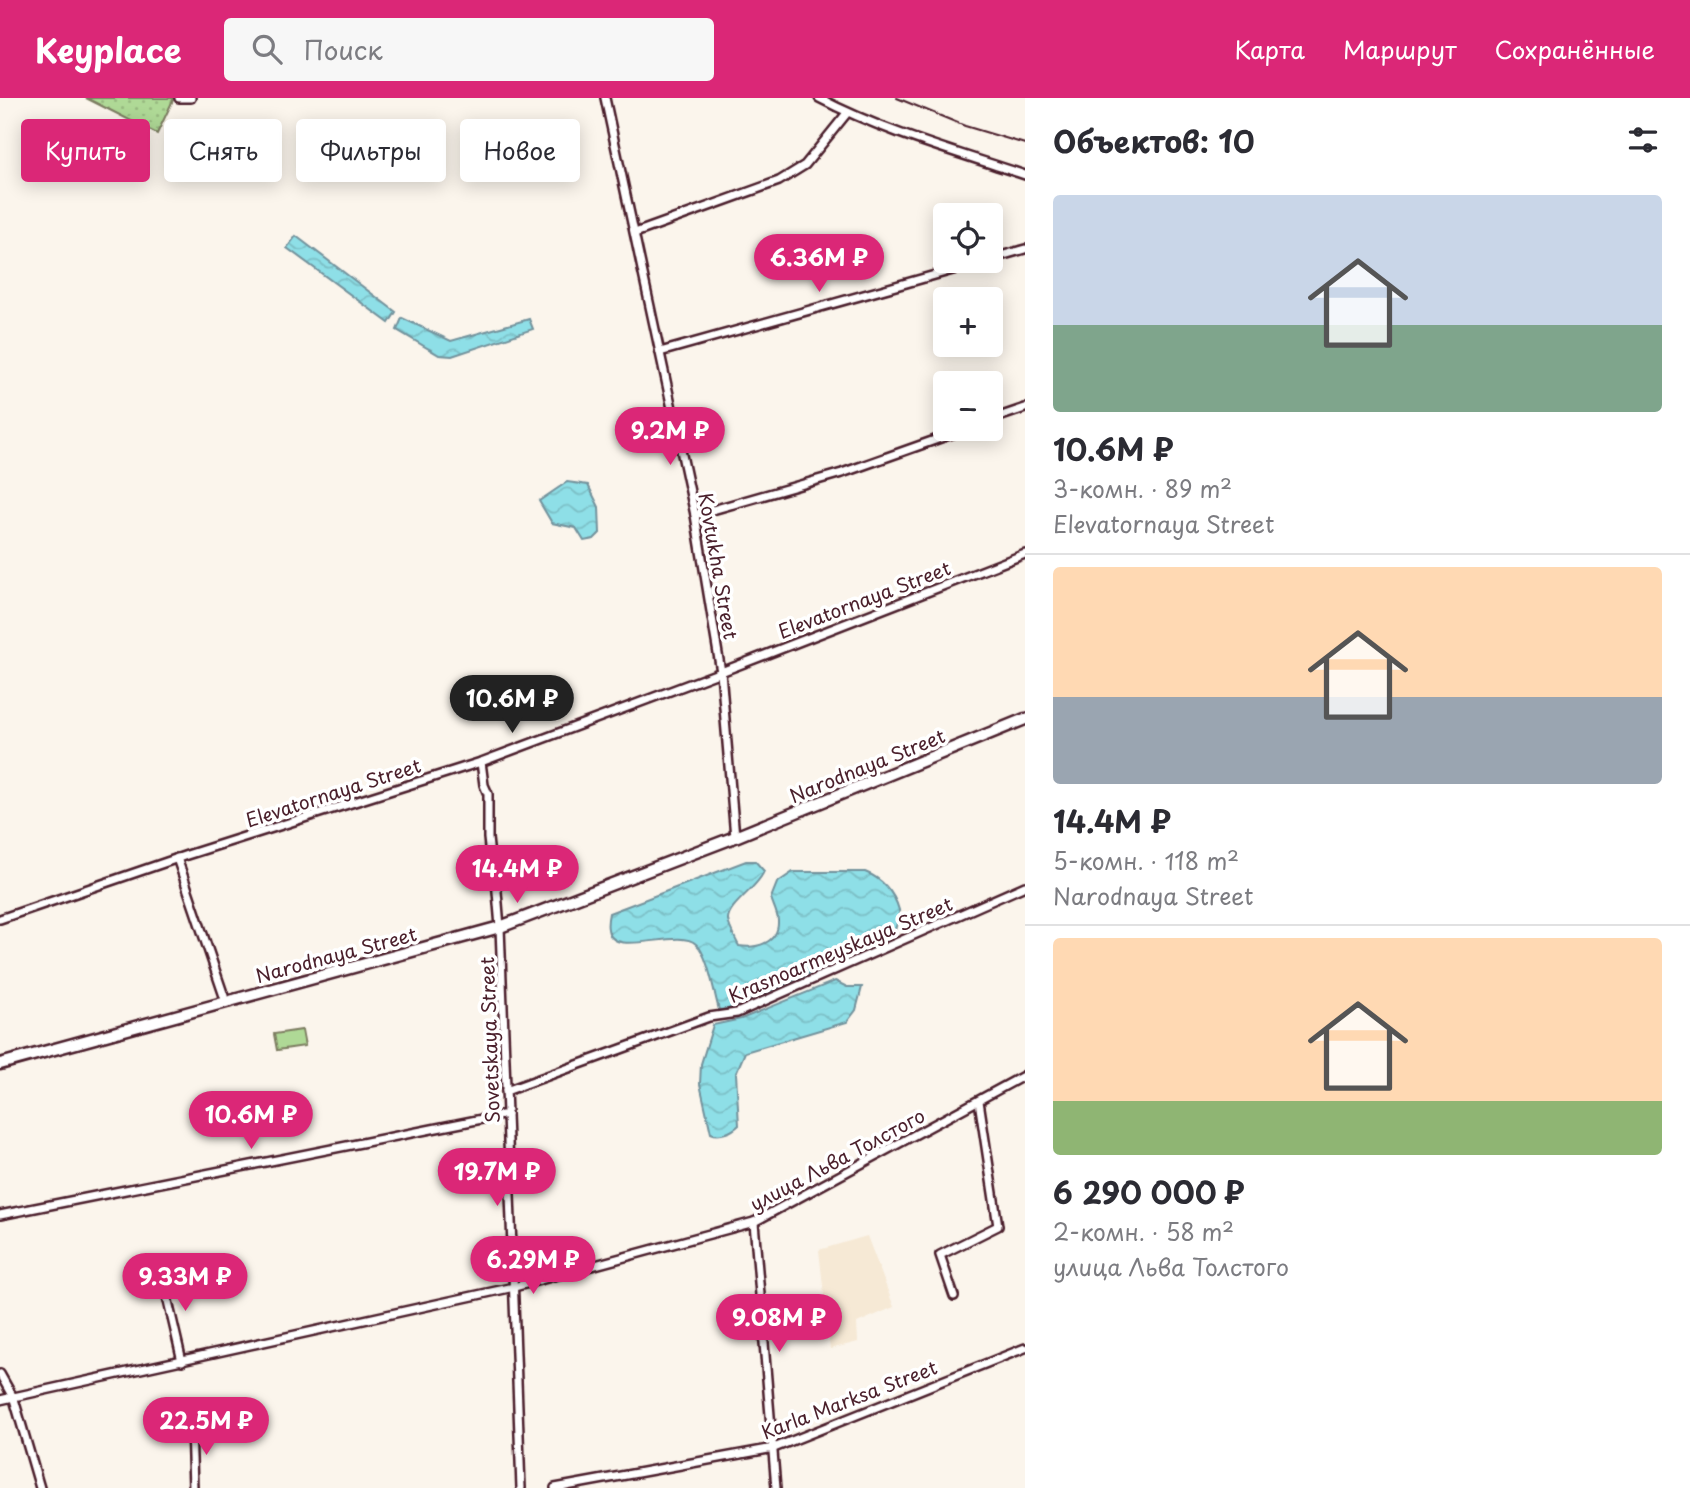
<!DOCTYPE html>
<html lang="ru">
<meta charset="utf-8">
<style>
:root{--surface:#fff;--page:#f7f7f7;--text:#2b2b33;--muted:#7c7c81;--line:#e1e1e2;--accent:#db2777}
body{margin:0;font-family:"Playpen Sans",sans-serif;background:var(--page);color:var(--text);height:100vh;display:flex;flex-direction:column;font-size:26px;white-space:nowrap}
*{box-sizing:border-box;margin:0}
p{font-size:23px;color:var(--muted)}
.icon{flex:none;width:38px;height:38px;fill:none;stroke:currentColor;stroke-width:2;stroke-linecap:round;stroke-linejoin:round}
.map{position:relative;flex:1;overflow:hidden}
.details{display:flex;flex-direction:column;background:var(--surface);width:665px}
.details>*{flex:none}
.banner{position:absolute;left:21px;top:21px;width:665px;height:63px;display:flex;gap:14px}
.buttons{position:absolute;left:933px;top:105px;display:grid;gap:14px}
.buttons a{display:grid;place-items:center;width:70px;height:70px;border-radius:7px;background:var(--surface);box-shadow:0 4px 18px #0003;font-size:35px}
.price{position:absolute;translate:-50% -60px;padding:0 16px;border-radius:24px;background:var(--accent);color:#fff;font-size:23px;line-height:46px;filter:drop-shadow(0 2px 4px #0008)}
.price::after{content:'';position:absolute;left:50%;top:42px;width:21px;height:16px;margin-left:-10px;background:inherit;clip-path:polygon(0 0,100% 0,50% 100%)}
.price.selected{background:#222;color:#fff}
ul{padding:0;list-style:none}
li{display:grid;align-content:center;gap:14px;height:371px;padding:0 28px}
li+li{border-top:2px solid var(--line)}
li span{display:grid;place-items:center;height:217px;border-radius:7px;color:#555}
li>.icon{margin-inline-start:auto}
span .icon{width:126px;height:126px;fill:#fffc;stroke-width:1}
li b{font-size:30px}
h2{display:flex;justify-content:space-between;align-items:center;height:84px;padding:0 28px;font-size:30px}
.chip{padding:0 24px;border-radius:7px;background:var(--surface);box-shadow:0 4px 18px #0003;font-size:24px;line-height:63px}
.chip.selected{background:var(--accent);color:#fff}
header{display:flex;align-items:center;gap:42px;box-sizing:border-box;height:98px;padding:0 35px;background:var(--accent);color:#fff}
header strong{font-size:33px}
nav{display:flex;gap:38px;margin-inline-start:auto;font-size:24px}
.search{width:490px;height:63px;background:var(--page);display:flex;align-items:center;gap:18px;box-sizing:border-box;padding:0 24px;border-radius:7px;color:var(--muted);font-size:26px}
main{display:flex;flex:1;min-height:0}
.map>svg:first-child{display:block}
.built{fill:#f6e9d5}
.green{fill:#afd996;stroke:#7c7c60;stroke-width:2}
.garden{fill:url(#garden-dots);stroke:#7c7c60;stroke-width:2}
.water{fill:url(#water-waves);stroke:#73929c;stroke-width:2}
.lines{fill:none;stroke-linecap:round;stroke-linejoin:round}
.minor-casing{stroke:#4a1f2b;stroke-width:12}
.secondary-casing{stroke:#4a1f2b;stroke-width:15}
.minor{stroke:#fff;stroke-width:7}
.secondary{stroke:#fff;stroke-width:10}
.rail{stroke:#4a1f2b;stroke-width:2}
.labels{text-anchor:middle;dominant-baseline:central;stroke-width:7;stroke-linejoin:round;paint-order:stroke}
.street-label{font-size:19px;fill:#4a1f2b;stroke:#fff}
</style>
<header>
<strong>Keyplace</strong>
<div class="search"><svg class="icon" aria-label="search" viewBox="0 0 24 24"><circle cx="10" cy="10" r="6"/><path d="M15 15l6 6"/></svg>Поиск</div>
<nav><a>Карта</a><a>Маршрут</a><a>Сохранённые</a></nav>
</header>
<main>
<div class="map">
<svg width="1025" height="1390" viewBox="0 0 1025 1390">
<defs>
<pattern id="garden-dots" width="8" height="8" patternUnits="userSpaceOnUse" patternTransform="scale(1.75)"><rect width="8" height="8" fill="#afd996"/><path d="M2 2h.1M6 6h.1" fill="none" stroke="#98ba81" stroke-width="1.8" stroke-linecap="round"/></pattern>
<pattern id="water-waves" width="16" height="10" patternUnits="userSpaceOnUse" patternTransform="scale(1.75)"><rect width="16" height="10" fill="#8edfe7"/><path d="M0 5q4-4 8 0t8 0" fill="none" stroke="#7cbfc6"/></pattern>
</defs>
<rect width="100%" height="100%" fill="#fbf5ec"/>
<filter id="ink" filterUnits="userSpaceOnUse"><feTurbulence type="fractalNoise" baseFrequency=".0143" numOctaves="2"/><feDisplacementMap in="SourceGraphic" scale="14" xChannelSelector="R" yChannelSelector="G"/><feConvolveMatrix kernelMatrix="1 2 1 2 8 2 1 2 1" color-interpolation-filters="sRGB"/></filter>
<g filter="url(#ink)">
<polygon class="built" points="867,1138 894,1209 857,1225 858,1244 830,1251 819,1152"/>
<polygon class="green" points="302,932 305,948 277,952 274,936"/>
<polygon class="garden" points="86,0 174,0 157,36"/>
<g class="water">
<polygon points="296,138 396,214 389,225 287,150"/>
<polygon points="402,220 451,243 529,221 533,231 452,258 439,257 397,232"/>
<polygon points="567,384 588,387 599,409 600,435 594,441 584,443 576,430 552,425 539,403"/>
<path d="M746,763H755L764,773C759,789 727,807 728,822C729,830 735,840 739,848C756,851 779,845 778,823C778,816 773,807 771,800L777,785L793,774H865C881,780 894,794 899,812C900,819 896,828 894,835L882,844L728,911L719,912C714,895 708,856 696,846C678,829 612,862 608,831C607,827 608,820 609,815Z"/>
<path d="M835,883L847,889H862L856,912L847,924L745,954L736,975L739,1027C732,1034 720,1039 711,1035L700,986L701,966L713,927L741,921Z"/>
</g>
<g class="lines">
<defs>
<g id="minor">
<polyline points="179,0 191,0"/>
<polyline points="605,0 695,417 721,574 735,739"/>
<path d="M819,0C884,34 956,54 1025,77"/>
<polyline points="635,135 779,83 805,67 847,15"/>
<polyline points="990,161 1025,151"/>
<polyline points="660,254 985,163"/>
<polyline points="990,322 1025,310"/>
<polyline points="695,417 842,375 966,331"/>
<polyline points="481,664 484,687 488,696 488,740 490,759 495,770 500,829 521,1390"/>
<polyline points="177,760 226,904"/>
<polyline points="0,821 187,757 481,664 721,574 1025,456"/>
<polyline points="506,993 709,919 737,915 1025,788"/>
<polyline points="0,1117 507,1016"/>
<polyline points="754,1124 776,1390"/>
<polyline points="161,1173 182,1263"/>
<polyline points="954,1198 940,1157 998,1128 979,1003"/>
<polyline points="0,1276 14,1301 40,1390"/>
<polyline points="0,1302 514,1189 754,1124 1025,977"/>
<polyline points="191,1329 193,1390"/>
<polyline points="555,1390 774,1350 1025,1250"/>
</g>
<polyline id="secondary" points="0,966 500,829 735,739 1025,621"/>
</defs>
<use href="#minor" class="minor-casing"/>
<use href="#secondary" class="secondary-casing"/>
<use href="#minor" class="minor"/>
<use href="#secondary" class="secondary"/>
<polyline class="rail" points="897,0 965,28 1025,46"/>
</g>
</g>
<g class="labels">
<g class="street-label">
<text transform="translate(719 468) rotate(80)">Kovtukha Street</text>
<text transform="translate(864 501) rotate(-21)">Elevatornaya Street</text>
<text transform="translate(867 667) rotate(-22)">Narodnaya Street</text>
<text transform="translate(333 694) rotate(-18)">Elevatornaya Street</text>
<text transform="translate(840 851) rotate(-23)">Krasnoarmeyskaya Street</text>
<text transform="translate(336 856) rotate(-15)">Narodnaya Street</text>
<text transform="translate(489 942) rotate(-92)">Sovetskaya Street</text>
<text transform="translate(837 1061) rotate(-28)">улица Льва Толстого</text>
<text transform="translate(849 1301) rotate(-21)">Karla Marksa Street</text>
</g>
</g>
</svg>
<div class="buttons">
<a><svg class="icon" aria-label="locate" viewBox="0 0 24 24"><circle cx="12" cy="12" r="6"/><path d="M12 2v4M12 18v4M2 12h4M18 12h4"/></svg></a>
<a>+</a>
<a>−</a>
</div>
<b class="price" style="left:819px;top:196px">6.36M ₽</b>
<b class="price" style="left:670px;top:369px">9.2M ₽</b>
<b class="price selected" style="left:512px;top:637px">10.6M ₽</b>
<b class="price" style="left:517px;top:807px">14.4M ₽</b>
<b class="price" style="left:251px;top:1053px">10.6M ₽</b>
<b class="price" style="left:497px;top:1110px">19.7M ₽</b>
<b class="price" style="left:533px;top:1198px">6.29M ₽</b>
<b class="price" style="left:185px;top:1215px">9.33M ₽</b>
<b class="price" style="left:779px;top:1256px">9.08M ₽</b>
<b class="price" style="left:206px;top:1359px">22.5M ₽</b>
<div class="banner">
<a class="chip selected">Купить</a>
<a class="chip">Снять</a>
<a class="chip">Фильтры</a>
<a class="chip">Новое</a>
</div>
</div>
<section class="details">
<h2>Объектов: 10<svg class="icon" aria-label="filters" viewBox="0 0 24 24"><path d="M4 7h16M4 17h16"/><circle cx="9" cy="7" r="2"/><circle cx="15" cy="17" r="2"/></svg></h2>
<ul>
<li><span style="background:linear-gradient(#c9d6e8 60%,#7fa58c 0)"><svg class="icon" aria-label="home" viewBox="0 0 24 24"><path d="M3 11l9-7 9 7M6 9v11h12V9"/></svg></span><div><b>10.6M ₽</b><p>3-комн. · 89 m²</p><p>Elevatornaya Street</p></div></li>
<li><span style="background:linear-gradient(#ffd9b3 60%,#9aa5b1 0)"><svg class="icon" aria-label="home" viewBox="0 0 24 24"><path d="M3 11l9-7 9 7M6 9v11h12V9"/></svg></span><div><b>14.4M ₽</b><p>5-комн. · 118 m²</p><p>Narodnaya Street</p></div></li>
<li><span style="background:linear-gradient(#ffd9b3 75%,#8fb573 0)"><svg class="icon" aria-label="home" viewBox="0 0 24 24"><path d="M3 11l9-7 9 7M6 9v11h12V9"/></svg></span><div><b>6 290 000 ₽</b><p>2-комн. · 58 m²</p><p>улица Льва Толстого</p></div></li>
</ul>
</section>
</main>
